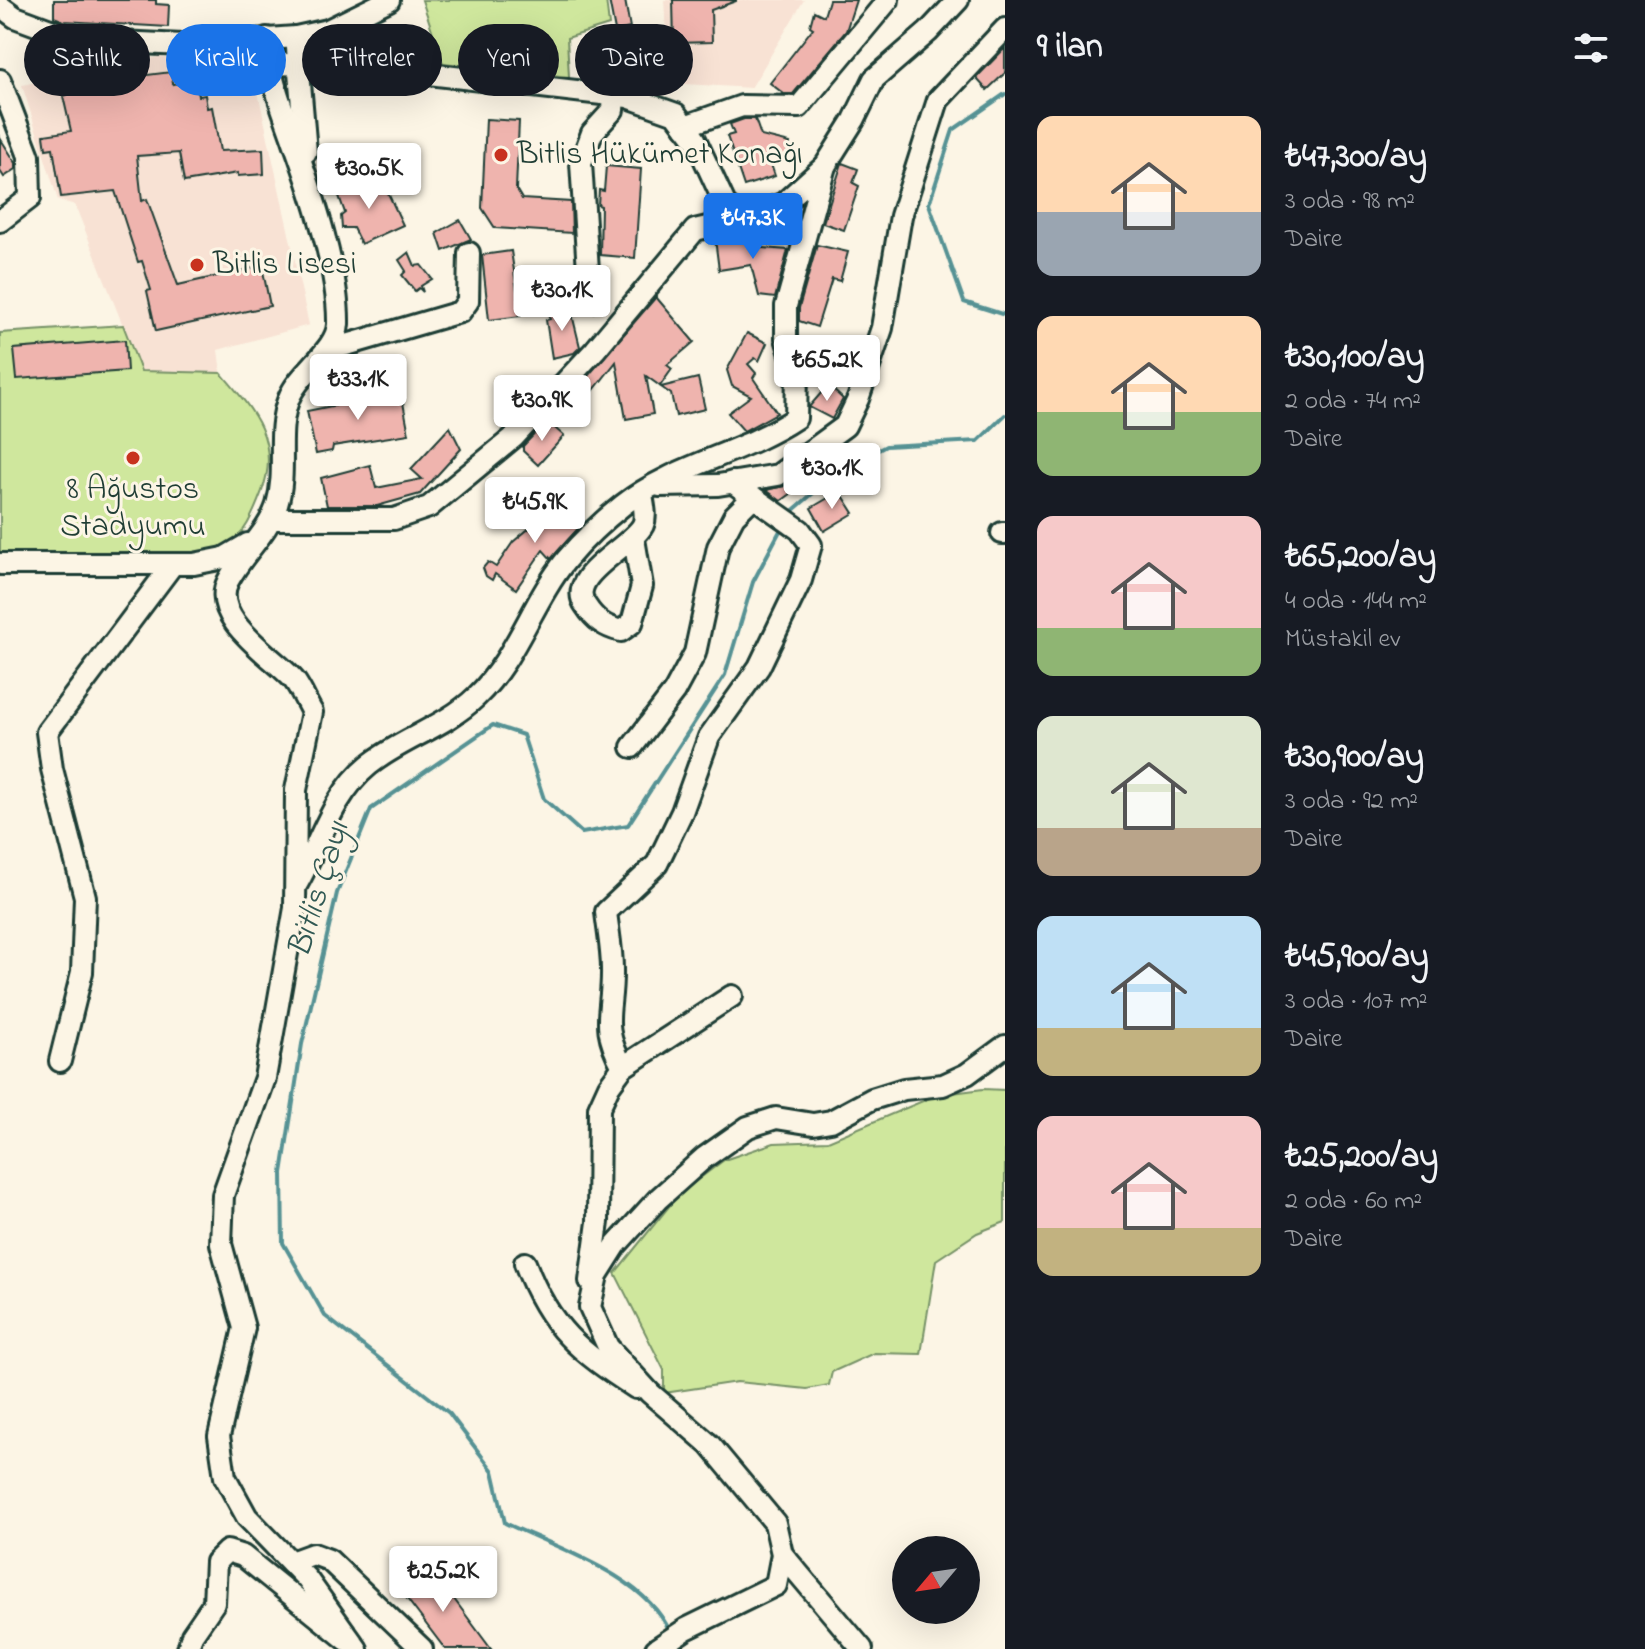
<!DOCTYPE html>
<html lang="tr">
<meta charset="utf-8">
<style>
:root{--surface:#171b24;--page:#20242c;--text:#f1f3f6;--muted:#9ea1a6;--accent:#1a73e8}
body{margin:0;font-family:"Indie Flower",sans-serif;background:var(--page);color:var(--text);height:100vh;display:flex;flex-direction:column;font-size:30px;white-space:nowrap}
*{box-sizing:border-box;margin:0}
p{font-size:26px;color:var(--muted)}
.icon{flex:none;width:44px;height:44px;fill:none;stroke:currentColor;stroke-width:2;stroke-linecap:round;stroke-linejoin:round}
.map{position:relative;flex:1;overflow:hidden}
.details{display:flex;flex-direction:column;background:var(--surface);width:640px}
.details>*{flex:none}
.guide{position:absolute;left:24px;top:24px;width:760px;height:72px;display:flex;gap:16px}
.needle{width:52px;rotate:241deg}
.buttons{position:absolute;left:892px;top:1536px;display:grid;gap:16px}
.buttons a{display:grid;place-items:center;width:88px;height:88px;border-radius:50%;background:var(--surface);box-shadow:0 8px 32px #0002;font-size:40px}
.price{position:absolute;translate:-50% -68px;padding:0 18px;border-radius:8px;background:#fff;color:#222;font-size:26px;line-height:52px;filter:drop-shadow(0 2px 4px #0008)}
.price::after{content:'';position:absolute;left:50%;top:48px;width:24px;height:18px;margin-left:-12px;background:inherit;clip-path:polygon(0 0,100% 0,50% 100%)}
.price.selected{background:var(--accent);color:#fff}
ul{padding:0;list-style:none}
li{display:flex;align-items:center;gap:24px;height:200px;padding:0 32px}
li span{display:grid;place-items:center;flex:none;width:224px;height:160px;border-radius:16px;color:#555}
li>.icon{margin-inline-start:auto}
span .icon{width:96px;height:96px;fill:#fffc;stroke-width:1}
li b{font-size:34px}
h2{display:flex;justify-content:space-between;align-items:center;height:96px;padding:0 32px;font-size:34px}
.tag{padding:0 28px;border-radius:36px;background:var(--surface);box-shadow:0 8px 32px #0002;font-size:28px;line-height:72px}
.tag.selected{background:var(--accent);color:#fff}
main{display:flex;flex:1;min-height:0}
.map>svg:first-child{display:block}
.built{fill:#f8e2d4}
.green{fill:#cfe79d;stroke:#779268;stroke-width:2}
.lines{fill:none;stroke-linecap:round;stroke-linejoin:round}
.stream{stroke:#569294;stroke-width:4}
.building{fill:#efb4ae;stroke:#1f3d34;stroke-width:2}
.minor-casing{stroke:#1f3d34;stroke-width:26}
.minor{stroke:#fcf5e5;stroke-width:20}
.poi-dot{fill:#c8321e;stroke:#fcf5e5;stroke-width:3}
.labels{text-anchor:middle;dominant-baseline:central;stroke-width:6;stroke-linejoin:round;paint-order:stroke}
.poi-label{font-size:32px;fill:#1f3d34;stroke:#fcf5e5;text-anchor:start}
.water-label{font-size:34px;font-style:italic;fill:#315954;stroke:#fcf5e5}
</style>
<main>
<div class="map">
<svg width="1005" height="1649" viewBox="0 0 1005 1649">
<rect width="100%" height="100%" fill="#fcf5e5"/>
<filter id="ink" filterUnits="userSpaceOnUse"><feTurbulence type="fractalNoise" baseFrequency=".0125" numOctaves="2"/><feDisplacementMap in="SourceGraphic" scale="16" xChannelSelector="R" yChannelSelector="G"/><feConvolveMatrix kernelMatrix="1 2 1 2 8 2 1 2 1" color-interpolation-filters="sRGB"/></filter>
<g filter="url(#ink)">
<g class="built">
<polygon points="664,0 804,0 751,88 669,83"/>
<polygon points="159,57 254,74 309,325 218,350 221,373 141,371 75,205 58,200 22,85"/>
</g>
<g class="green">
<polygon points="422,0 606,0 609,25 567,38 569,77 443,63"/>
<path d="M123,325L141,371L221,373C252,409 281,440 262,491C255,509 245,537 226,546C190,563 47,554 0,554V333Z"/>
<polygon points="983,1089 1005,1090 1005,1222 977,1233 936,1260 921,1354 874,1353 832,1372 829,1385 807,1389 737,1382 664,1393 664,1370 615,1273 679,1194 724,1160 774,1143 828,1141 937,1095"/>
</g>
<g class="lines">
<g class="stream">
<polyline points="1005,94 953,130 929,204 964,302 1005,315"/>
<polyline points="790,513 839,471 886,446 978,441 1005,415"/>
<path d="M670,1632C646,1576 557,1548 505,1523L493,1471L449,1413L325,1316L283,1243L282,1173L302,1044L337,893L371,809L493,725L523,735L544,799L582,833L628,825L725,675L753,582L782,527"/>
</g>
</g>
<g class="building">
<polygon points="54,0 156,0 156,4 169,5 168,27 64,21 54,17"/>
<polygon points="609,0 625,0 630,28 615,31"/>
<polygon points="673,0 736,0 736,1 711,10 712,42 674,43"/>
<polygon points="829,0 856,0 846,31 793,94 784,94 770,83 813,28 810,26 814,11 824,16"/>
<polygon points="1005,48 1005,73 987,90 976,78"/>
<polygon points="171,72 173,84 196,80 199,96 205,95 207,108 212,107 220,151 263,149 264,174 238,176 238,173 184,182 179,153 137,156 142,201 147,199 178,285 262,266 270,306 156,331 147,291 151,290 142,261 138,262 115,191 61,197 53,148 46,149 44,135 71,131 63,96 67,95 66,85"/>
<polygon points="486,119 519,121 516,189 522,199 571,202 572,233 495,228 482,208"/>
<polygon points="744,119 755,119 761,136 790,143 787,158 767,153 775,176 744,186 727,136 734,134 730,124"/>
<polygon points="0,138 16,163 16,169 4,177 0,171"/>
<polygon points="842,163 858,169 853,183 859,186 844,230 823,223"/>
<polygon points="606,166 641,169 635,258 600,255 601,206 598,205 599,190 604,191"/>
<polygon points="380,176 403,225 361,244 353,228 342,228 341,216 345,213 339,196"/>
<polygon points="460,220 471,239 443,251 437,233"/>
<polygon points="748,231 750,247 788,250 775,298 759,296 751,265 719,270 715,239"/>
<polygon points="817,245 848,252 840,281 832,279 817,327 799,321 799,308"/>
<polygon points="511,251 521,316 489,320 482,255"/>
<polygon points="409,252 415,266 421,265 432,279 421,286 423,292 419,288 415,291 402,275 406,271 399,260"/>
<polygon points="656,297 694,342 667,365 672,369 660,386 646,376 653,414 626,419 616,362 590,395 587,392 583,397 575,391"/>
<polygon points="570,306 580,347 574,353 552,358 546,320 550,319 549,315 557,313 556,310"/>
<polygon points="747,333 767,343 759,361 755,358 748,364 756,373 753,378 777,413 744,431 728,413 751,396 732,386 727,370"/>
<polygon points="125,340 127,371 17,379 14,349"/>
<polygon points="698,378 705,409 676,416 671,394 661,387"/>
<polygon points="828,385 843,399 832,419 809,407"/>
<polygon points="401,392 409,434 333,446 332,451 316,454 307,411"/>
<polygon points="547,421 564,436 538,465 523,451 523,446"/>
<polygon points="450,427 461,449 420,494 377,506 327,506 321,478 370,465 376,488 422,479 411,469"/>
<polygon points="808,469 813,478 781,501 766,490 785,486"/>
<polygon points="840,491 854,513 824,531 811,508"/>
<polygon points="558,504 565,512 570,508 583,523 551,559 543,550 516,589 495,574 492,580 486,576 483,568 488,562 496,567 513,542"/>
<polygon points="431,1568 491,1649 445,1649 401,1591"/>
</g>
<g class="lines">
<defs>
<g id="minor">
<polyline points="0,6 15,17 77,40 183,45 296,37 374,64 411,72 628,97 676,114 695,139 727,208 749,217 784,203 825,166 854,120 874,79 928,32 958,0"/>
<path d="M267,38C268,75 282,107 294,142C312,192 339,271 338,324C337,350 299,372 289,398C275,433 288,468 277,505C268,533 242,554 228,581C209,619 274,657 294,680C301,689 306,702 312,712L296,790L295,908L265,1078L223,1195L221,1244L244,1328L219,1436L225,1477L247,1517L307,1579L357,1649"/>
<path d="M191,48C253,69 296,64 360,64"/>
<polyline points="0,80 29,156 30,198 0,221"/>
<polyline points="685,126 742,106 799,107 888,0"/>
<polyline points="306,152 296,37 328,30 389,0"/>
<polyline points="590,301 581,163 592,133 613,110 614,95"/>
<polyline points="326,351 460,312 468,301 469,253"/>
<polyline points="659,486 718,485 778,475 845,426 858,399 882,328 901,216 938,100 1005,29"/>
<polyline points="272,519 394,519 429,507 514,437 595,350 695,230 749,217"/>
<polyline points="1002,533 1005,533"/>
<path d="M634,539L642,586L632,623L621,631C605,627 595,620 586,606C564,576 631,548 643,525C647,516 643,503 642,494"/>
<polyline points="0,564 194,564 224,558 248,544"/>
<polyline points="632,747 674,692 695,653 718,547 734,516 753,497"/>
<path d="M297,884C320,844 332,795 369,765C401,739 445,727 476,697C516,659 532,602 566,560C582,541 604,520 623,505C674,465 742,454 796,418L797,374L786,338V306L825,166"/>
<polyline points="60,1061 82,972 85,897 52,769 47,732 173,564"/>
<path d="M623,1067C599,1023 613,1013 612,969C612,950 608,930 606,912L657,864L682,812L709,737L759,667L801,580L811,545L800,530L732,482"/>
<path d="M525,1263C549,1328 580,1352 636,1388"/>
<polyline points="590,1281 598,1222 599,1108 609,1086 623,1067 732,996"/>
<polyline points="782,1554 862,1649"/>
<polyline points="291,1562 313,1554 329,1560 422,1649"/>
<polyline points="188,1649 192,1635 214,1603 216,1562 227,1551 243,1556 347,1640"/>
<polyline points="656,1649 686,1629 776,1585 782,1554 775,1523 710,1445 650,1393 608,1347 590,1307 597,1275 616,1245 658,1199 704,1158 748,1127 776,1118 813,1124 831,1121 872,1099 904,1089 943,1085 967,1074 1005,1046"/>
</g>
</defs>
<use href="#minor" class="minor-casing"/>
<use href="#minor" class="minor"/>
</g>
</g>
<g class="poi-dot">
<circle cx="501" cy="155" r="8"/>
<circle cx="197" cy="265" r="8"/>
<circle cx="133" cy="458" r="8"/>
</g>
<g class="labels">
<g class="poi-label">
<text x="517" y="155">Bitlis Hükümet Konağı</text>
<text x="213" y="265">Bitlis Lisesi</text>
<text x="133" y="490" text-anchor="middle">8 Ağustos<tspan x="133" dy="37">Stadyumu</tspan></text>
</g>
<g class="water-label">
<text transform="translate(320 890) rotate(-73)">Bitlis Çayı</text>
</g>
</g>
</svg>
<div class="buttons">
<a><svg class="needle" viewBox="-14 -14 28 28"><path d="M0-13l5 13h-10z" fill="#e53935"/><path d="M0 13l5-13h-10z" fill="#9ea1a6"/></svg></a>
</div>
<b class="price" style="left:369px;top:211px">₺30.5K</b>
<b class="price selected" style="left:753px;top:261px">₺47.3K</b>
<b class="price" style="left:562px;top:333px">₺30.1K</b>
<b class="price" style="left:827px;top:403px">₺65.2K</b>
<b class="price" style="left:358px;top:422px">₺33.1K</b>
<b class="price" style="left:542px;top:443px">₺30.9K</b>
<b class="price" style="left:832px;top:511px">₺30.1K</b>
<b class="price" style="left:535px;top:545px">₺45.9K</b>
<b class="price" style="left:443px;top:1614px">₺25.2K</b>
<div class="guide">
<a class="tag">Satılık</a>
<a class="tag selected">Kiralık</a>
<a class="tag">Filtreler</a>
<a class="tag">Yeni</a>
<a class="tag">Daire</a>
</div>
</div>
<section class="details">
<h2>9 ilan<svg class="icon" aria-label="filters" viewBox="0 0 24 24"><path d="M4 7h16M4 17h16"/><circle cx="9" cy="7" r="2"/><circle cx="15" cy="17" r="2"/></svg></h2>
<ul>
<li><span style="background:linear-gradient(#ffd9b3 60%,#9aa5b1 0)"><svg class="icon" aria-label="home" viewBox="0 0 24 24"><path d="M3 11l9-7 9 7M6 9v11h12V9"/></svg></span><div><b>₺47,300/ay</b><p>3 oda · 98 m²</p><p>Daire</p></div></li>
<li><span style="background:linear-gradient(#ffd9b3 60%,#8fb573 0)"><svg class="icon" aria-label="home" viewBox="0 0 24 24"><path d="M3 11l9-7 9 7M6 9v11h12V9"/></svg></span><div><b>₺30,100/ay</b><p>2 oda · 74 m²</p><p>Daire</p></div></li>
<li><span style="background:linear-gradient(#f6c9c9 70%,#8fb573 0)"><svg class="icon" aria-label="home" viewBox="0 0 24 24"><path d="M3 11l9-7 9 7M6 9v11h12V9"/></svg></span><div><b>₺65,200/ay</b><p>4 oda · 144 m²</p><p>Müstakil ev</p></div></li>
<li><span style="background:linear-gradient(#dfe7d0 70%,#b9a48a 0)"><svg class="icon" aria-label="home" viewBox="0 0 24 24"><path d="M3 11l9-7 9 7M6 9v11h12V9"/></svg></span><div><b>₺30,900/ay</b><p>3 oda · 92 m²</p><p>Daire</p></div></li>
<li><span style="background:linear-gradient(#bfe0f5 70%,#c2b280 0)"><svg class="icon" aria-label="home" viewBox="0 0 24 24"><path d="M3 11l9-7 9 7M6 9v11h12V9"/></svg></span><div><b>₺45,900/ay</b><p>3 oda · 107 m²</p><p>Daire</p></div></li>
<li><span style="background:linear-gradient(#f6c9c9 70%,#c2b280 0)"><svg class="icon" aria-label="home" viewBox="0 0 24 24"><path d="M3 11l9-7 9 7M6 9v11h12V9"/></svg></span><div><b>₺25,200/ay</b><p>2 oda · 60 m²</p><p>Daire</p></div></li>
</ul>
</section>
</main>
